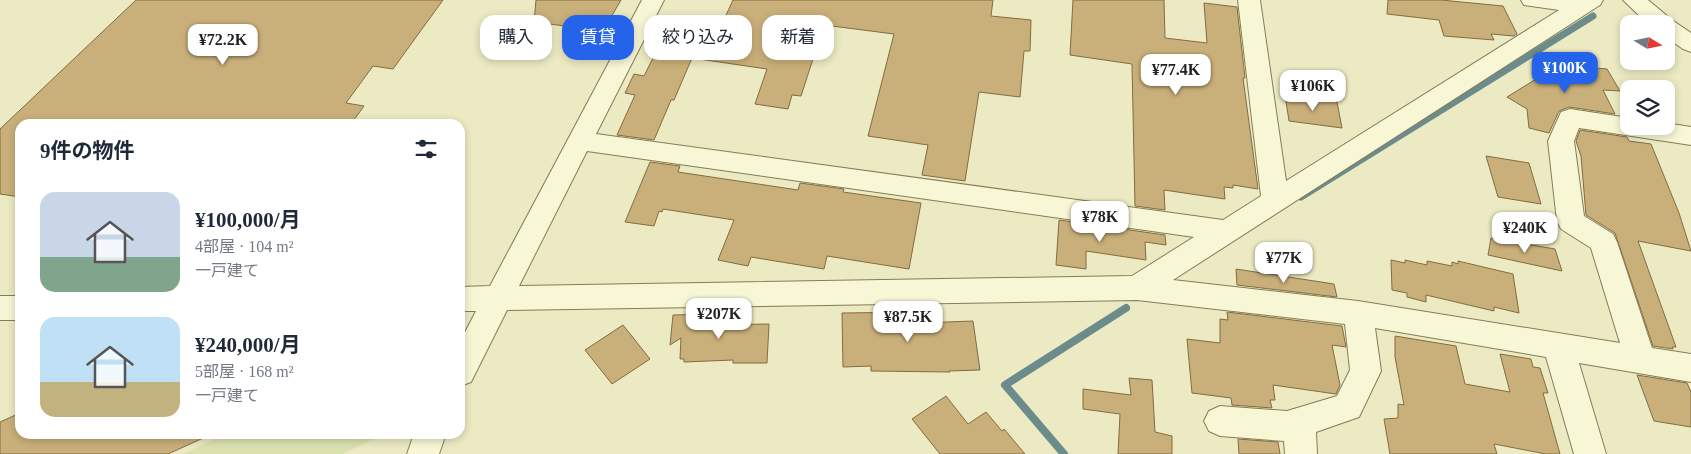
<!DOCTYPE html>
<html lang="ja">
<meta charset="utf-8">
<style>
:root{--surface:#fff;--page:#f6f6f7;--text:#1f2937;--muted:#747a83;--accent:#2563eb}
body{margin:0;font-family:"Times New Roman","Noto Sans JP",serif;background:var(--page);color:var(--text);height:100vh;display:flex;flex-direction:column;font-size:19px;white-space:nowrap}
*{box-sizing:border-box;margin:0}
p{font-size:16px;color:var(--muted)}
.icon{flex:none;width:28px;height:28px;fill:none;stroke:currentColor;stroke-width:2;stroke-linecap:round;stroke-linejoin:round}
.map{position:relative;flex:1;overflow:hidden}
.sheet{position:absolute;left:15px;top:119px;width:450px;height:320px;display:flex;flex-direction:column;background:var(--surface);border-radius:15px;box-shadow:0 2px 8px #0003}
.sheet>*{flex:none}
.banner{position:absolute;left:480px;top:15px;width:475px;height:45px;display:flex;gap:10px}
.needle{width:32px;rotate:100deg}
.controls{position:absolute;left:1620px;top:15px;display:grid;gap:10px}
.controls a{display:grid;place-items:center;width:55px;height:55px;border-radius:10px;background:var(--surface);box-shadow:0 2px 8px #0003;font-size:25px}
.price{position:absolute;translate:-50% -42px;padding:0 11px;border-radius:10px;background:#fff;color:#222;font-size:16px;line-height:32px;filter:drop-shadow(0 1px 2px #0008)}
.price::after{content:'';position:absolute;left:50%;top:30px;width:15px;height:11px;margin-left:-8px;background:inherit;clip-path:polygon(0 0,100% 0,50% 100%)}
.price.active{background:var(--accent);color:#fff}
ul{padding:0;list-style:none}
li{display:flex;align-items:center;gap:15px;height:125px;padding:0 25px}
li span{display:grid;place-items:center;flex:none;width:140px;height:100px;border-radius:15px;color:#555}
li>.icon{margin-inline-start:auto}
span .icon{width:60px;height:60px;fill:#fffc;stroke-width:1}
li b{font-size:21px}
h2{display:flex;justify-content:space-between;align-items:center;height:60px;padding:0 25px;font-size:21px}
.chip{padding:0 18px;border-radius:15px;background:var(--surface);box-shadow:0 2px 8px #0003;font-size:18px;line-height:45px}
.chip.active{background:var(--accent);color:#fff}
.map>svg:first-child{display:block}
.farmland{fill:#dce1b0}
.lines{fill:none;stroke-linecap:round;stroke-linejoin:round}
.stream-far1{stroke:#6c8c8c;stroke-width:7}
.stream{stroke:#6c8c8c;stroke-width:8}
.building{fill:#c9af79;stroke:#836c41}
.minor-casing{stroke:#857c5a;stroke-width:2}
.minor{fill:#f7f6d5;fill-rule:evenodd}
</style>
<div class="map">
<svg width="1691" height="454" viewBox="0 0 1691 454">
<rect width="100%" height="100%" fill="#eceac2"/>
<polygon class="farmland" points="225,434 383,434 343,454 183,454"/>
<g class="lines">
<polyline class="stream-far1" points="1301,197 1593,16"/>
<polyline class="stream" points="1064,454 1005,385 1126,308"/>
</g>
<g class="building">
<polygon points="136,0 443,0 393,69 373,66 346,103 364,106 351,124 20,124 20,197 0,194 0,129"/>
<polygon points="536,0 621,0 603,31 534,22"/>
<polygon points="733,0 993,0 991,16 1031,20 1030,51 1024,51 1020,97 979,92 965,181 922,175 928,145 868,136 894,34 824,25 801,96 792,95 788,109 755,104 767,69 692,58 674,100 671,100 654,140 617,135 635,95 625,93 634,74 644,76 658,48 666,49 679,19 722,24"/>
<polygon points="1073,0 1164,0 1165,38 1207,43 1204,3 1237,7 1245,78 1243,78 1258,189 1233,185 1233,188 1224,187 1225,199 1164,190 1165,210 1135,206 1132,64 1070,55"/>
<polygon points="1388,0 1441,0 1503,6 1517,34 1514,36 1491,34 1494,40 1444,36 1439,20 1387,14"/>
<polygon points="1559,65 1607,69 1620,91 1603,90 1615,114 1569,107 1559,111 1549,133 1529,128 1527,109 1507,97"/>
<polygon points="1285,95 1337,102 1342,128 1289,121"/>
<polygon points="1580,130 1627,137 1629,141 1651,144 1679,213 1691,251 1638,241 1676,347 1672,347 1673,349 1653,346 1615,233 1586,215 1581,156 1576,141"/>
<polygon points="1486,156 1529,163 1541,204 1498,197"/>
<polygon points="650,162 680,166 678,172 798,190 800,183 844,189 843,192 921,203 909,269 827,256 824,269 751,257 748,266 718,260 734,220 663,209 662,212 659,211 654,226 625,222"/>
<polygon points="1059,220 1165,235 1166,245 1145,242 1146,260 1086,251 1086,269 1056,265"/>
<polygon points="1491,238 1555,249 1562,271 1488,255"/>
<polygon points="1391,260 1405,263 1405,260 1427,265 1427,261 1452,266 1452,262 1458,264 1458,261 1513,274 1519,313 1494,307 1494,311 1426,295 1426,302 1407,297 1407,293 1392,290"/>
<polygon points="1236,269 1334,284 1337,297 1237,285"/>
<polygon points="920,312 920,323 973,321 980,370 949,371 950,372 871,371 871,366 843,367 842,313"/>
<polygon points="1227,312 1342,326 1346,347 1332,345 1340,385 1336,394 1273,385 1275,400 1270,400 1272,408 1232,405 1231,398 1192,393 1187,339 1220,343 1220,319 1228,320"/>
<polygon points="716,314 712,317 712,325 769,324 767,363 733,363 733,360 684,362 684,359 680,359 681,338 670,345 673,315"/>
<polygon points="623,325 650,359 612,384 585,350"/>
<polygon points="1395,336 1456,346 1465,384 1510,392 1500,354 1531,359 1533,367 1540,368 1548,393 1543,393 1560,454 1546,454 1494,444 1497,454 1390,454 1384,419 1398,418 1398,404 1404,405 1395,357"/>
<polygon points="1637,375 1687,383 1691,392 1691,427 1654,421"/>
<polygon points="1129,378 1152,380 1155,432 1172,436 1172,454 1118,454 1120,414 1083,409 1083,389 1131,395"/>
<polygon points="946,396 968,424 986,412 1002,431 1004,429 1025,454 940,454 912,419"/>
<polygon points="20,413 20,434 212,434 168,454 0,454 0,422"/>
<polygon points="1238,439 1278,442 1280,454 1239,454"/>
</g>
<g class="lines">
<defs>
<g id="minor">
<path d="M642,0H664L596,134L1223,220L1261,196L1238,0H1260L1286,181L1559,10L1524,5L1521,0H1603L1600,5L1173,280L1358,301L1620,343L1591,248L1561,229L1557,221L1548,141L1561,112L1570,109L1629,118V126H1666V123L1691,127V145L1579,128L1574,141L1584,216L1613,234L1617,242L1652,348L1691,354V382L1579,363L1606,454H1574L1546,357L1375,328L1381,371L1359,417L1316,432L1317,454H1285L1284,441L1220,436L1209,431L1204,421L1209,411L1220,406L1287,411L1337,396L1350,370L1345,324L1137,300L507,310L471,382L460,386V342L476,311H460V287L490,286ZM587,151L1194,237L1132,276L519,286Z"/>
<polygon points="1623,0 1648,0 1672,20 1691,33 1691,52 1683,49 1666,37 1666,24 1648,24"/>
<rect x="0" y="296" width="20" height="24"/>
<polygon points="414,434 446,434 439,454 407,454"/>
</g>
</defs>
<use href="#minor" class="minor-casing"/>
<use href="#minor" class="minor"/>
</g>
</svg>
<div class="controls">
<a><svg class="needle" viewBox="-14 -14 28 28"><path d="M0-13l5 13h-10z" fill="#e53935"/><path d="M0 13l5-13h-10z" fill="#747a83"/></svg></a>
<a><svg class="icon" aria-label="layers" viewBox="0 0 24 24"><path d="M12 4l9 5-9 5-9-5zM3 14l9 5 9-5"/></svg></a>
</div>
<b class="price" style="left:223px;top:66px">¥72.2K</b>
<b class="price active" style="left:1565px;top:94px">¥100K</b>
<b class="price" style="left:1176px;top:96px">¥77.4K</b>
<b class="price" style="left:1313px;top:112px">¥106K</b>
<b class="price" style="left:1100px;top:243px">¥78K</b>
<b class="price" style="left:1525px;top:254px">¥240K</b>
<b class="price" style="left:1284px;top:284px">¥77K</b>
<b class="price" style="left:719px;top:340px">¥207K</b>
<b class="price" style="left:908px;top:343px">¥87.5K</b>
<div class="banner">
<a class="chip">購入</a>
<a class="chip active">賃貸</a>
<a class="chip">絞り込み</a>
<a class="chip">新着</a>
</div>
<section class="sheet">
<h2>9件の物件<svg class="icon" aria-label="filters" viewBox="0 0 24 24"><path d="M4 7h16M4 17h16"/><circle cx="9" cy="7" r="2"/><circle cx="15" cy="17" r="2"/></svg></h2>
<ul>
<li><span style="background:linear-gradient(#c9d6e8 65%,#7fa58c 0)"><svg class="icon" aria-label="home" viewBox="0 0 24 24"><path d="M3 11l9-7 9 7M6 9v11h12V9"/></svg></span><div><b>¥100,000/月</b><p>4部屋 · 104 m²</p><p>一戸建て</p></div></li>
<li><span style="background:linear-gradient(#bfe0f5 65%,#c2b280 0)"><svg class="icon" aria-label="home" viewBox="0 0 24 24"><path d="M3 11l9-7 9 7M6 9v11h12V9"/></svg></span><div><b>¥240,000/月</b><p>5部屋 · 168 m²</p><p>一戸建て</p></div></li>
</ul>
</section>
</div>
